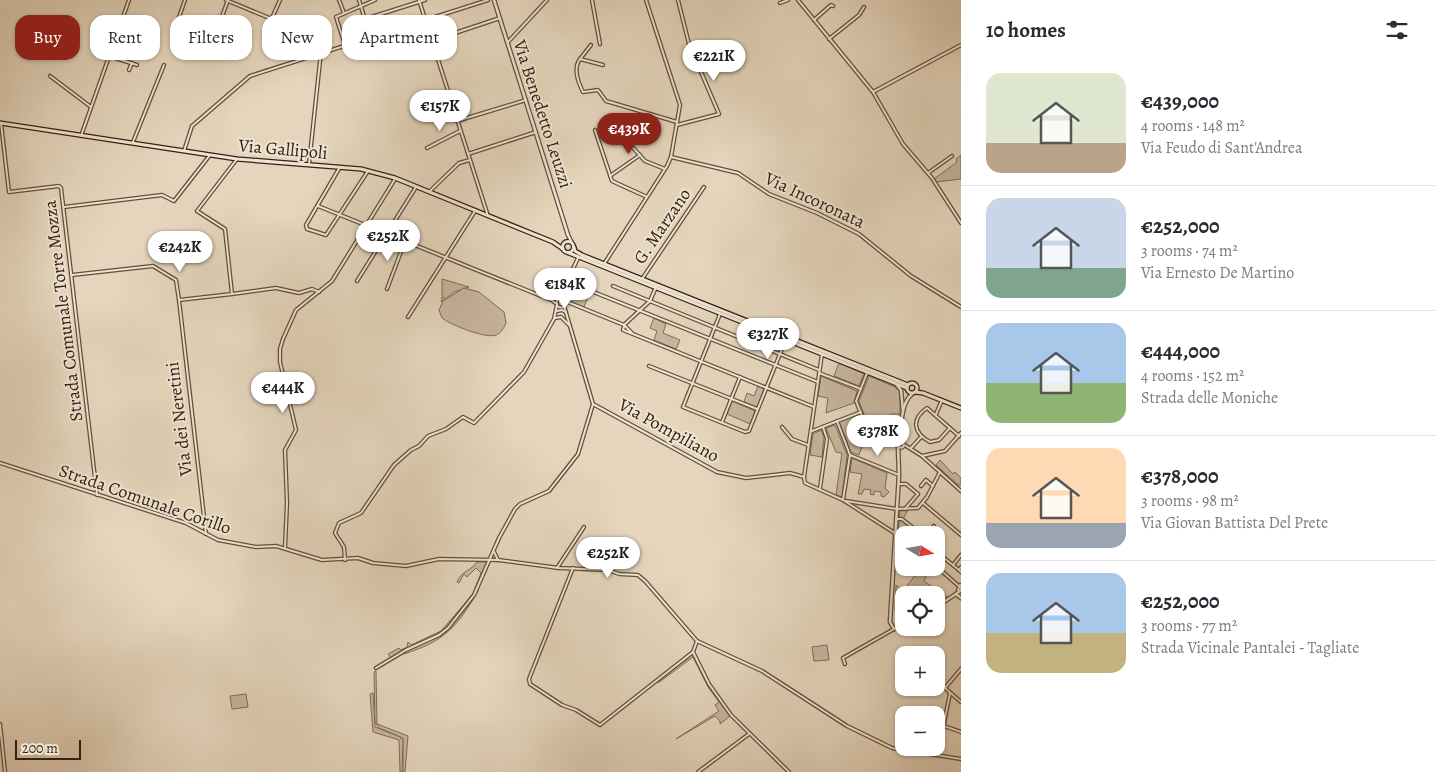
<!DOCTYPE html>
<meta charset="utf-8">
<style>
:root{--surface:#fff;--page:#f7f7f7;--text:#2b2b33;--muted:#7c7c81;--line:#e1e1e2;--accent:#8f2418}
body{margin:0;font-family:Alegreya,serif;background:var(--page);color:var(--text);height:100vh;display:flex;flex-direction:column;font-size:19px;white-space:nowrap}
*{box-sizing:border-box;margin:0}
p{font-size:16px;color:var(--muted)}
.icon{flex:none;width:28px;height:28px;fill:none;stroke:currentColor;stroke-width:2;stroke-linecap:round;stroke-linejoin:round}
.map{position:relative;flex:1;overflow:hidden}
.drawer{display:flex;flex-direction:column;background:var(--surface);width:475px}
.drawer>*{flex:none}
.guide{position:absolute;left:15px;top:15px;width:475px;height:45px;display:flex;gap:10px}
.needle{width:32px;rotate:101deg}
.tools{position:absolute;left:895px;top:526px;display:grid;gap:10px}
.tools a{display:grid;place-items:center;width:50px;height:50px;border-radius:10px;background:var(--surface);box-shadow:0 1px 4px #0004;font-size:25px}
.scale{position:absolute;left:15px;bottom:12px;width:66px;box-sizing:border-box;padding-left:5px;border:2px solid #392010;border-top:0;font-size:14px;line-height:18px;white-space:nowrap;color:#392010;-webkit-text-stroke:4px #ede4d3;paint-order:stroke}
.price{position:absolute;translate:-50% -42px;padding:0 11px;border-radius:18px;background:#fff;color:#222;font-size:16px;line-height:32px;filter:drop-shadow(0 1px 2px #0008)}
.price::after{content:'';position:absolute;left:50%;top:30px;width:15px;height:11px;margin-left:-8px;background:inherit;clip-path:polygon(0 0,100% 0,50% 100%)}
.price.on{background:var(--accent);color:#fff}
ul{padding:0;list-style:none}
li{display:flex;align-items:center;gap:15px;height:125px;padding:0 25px}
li+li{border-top:1px solid var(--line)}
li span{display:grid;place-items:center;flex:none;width:140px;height:100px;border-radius:15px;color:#555}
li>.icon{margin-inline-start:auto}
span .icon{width:60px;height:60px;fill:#fffc;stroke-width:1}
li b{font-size:21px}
h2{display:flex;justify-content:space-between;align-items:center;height:60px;padding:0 25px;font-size:21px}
.tag{padding:0 18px;border-radius:15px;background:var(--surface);box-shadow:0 1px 4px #0004;font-size:18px;line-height:45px}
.tag.on{background:var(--accent);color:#fff}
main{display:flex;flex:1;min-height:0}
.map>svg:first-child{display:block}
.green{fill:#c7b69f;stroke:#806b58}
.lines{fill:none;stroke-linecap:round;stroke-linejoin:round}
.minor-casing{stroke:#644d3b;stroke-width:4.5}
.tertiary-casing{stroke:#644d3b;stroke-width:5}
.secondary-casing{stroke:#392010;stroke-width:5.5}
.minor{stroke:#ede4d3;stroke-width:2}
.tertiary{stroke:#ede4d3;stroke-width:2.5}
.secondary{stroke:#ede4d3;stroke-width:3}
.labels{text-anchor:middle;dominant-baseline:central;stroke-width:4;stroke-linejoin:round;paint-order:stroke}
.street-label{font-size:18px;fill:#392010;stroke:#ede4d3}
</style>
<main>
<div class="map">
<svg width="961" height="772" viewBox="0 0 961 772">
<rect width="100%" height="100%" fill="#e4d5bc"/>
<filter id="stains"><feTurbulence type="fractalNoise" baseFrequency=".004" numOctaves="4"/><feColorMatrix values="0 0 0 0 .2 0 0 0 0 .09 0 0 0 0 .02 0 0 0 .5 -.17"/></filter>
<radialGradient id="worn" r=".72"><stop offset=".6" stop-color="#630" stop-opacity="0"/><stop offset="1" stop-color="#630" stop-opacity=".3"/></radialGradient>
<g class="green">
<polygon points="961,155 961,179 936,182 934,179 957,162 956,159"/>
<polygon points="574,271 595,278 584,307 568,302 563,296"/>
<polygon points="540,274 565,285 561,295 557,298 548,296 553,285 538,278"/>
<polygon points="442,279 469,287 454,292 441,302 442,297 444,298 442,295"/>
<path d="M464,288L479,292L504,312L506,323C504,328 501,333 496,335C486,339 451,325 442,318L439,310L443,301Z"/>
<polygon points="654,318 666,324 663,333 680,340 676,349 654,340 657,331 650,328"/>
<polygon points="839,363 864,374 859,386 834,376"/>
<polygon points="821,376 857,391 854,403 826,413 828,398 818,396"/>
<polygon points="869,376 895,387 900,392 900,414 891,414 890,438 870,430 859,401"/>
<polygon points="758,386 764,389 757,407 744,402 747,393 754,396"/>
<polygon points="732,401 755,411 750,424 727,414"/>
<polygon points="859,414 867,434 859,455 851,452 839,422"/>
<polygon points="835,425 847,455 842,497 836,495 842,453 836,452 826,428"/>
<polygon points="821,430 824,437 822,457 810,455 813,434"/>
<polygon points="852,458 887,473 885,488 889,492 884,497 881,496 881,492 874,491 874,495 870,494 871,490 864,489 862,494 858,494 862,474 850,472"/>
<polygon points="940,460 953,474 955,472 961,478 961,485 958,485 936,465"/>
<polygon points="908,510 902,521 915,532 913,535 904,535 904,538 898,533 900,511"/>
<path d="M477,562H488L473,595L442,633L391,658L388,654L399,648L401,650L407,647L408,642L411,645L441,631L473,594L481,573L476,568L467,577L464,574L459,583L457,582C460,572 472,570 477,562Z"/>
<polygon points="920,569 919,572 926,577 924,581 949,598 936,604 936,595 919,595 912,589 907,595 904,595 904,600 895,610 896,585 903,591"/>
<path d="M478,591C457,627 445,641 404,654L408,650L444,633Z"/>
<polygon points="827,645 829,660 814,661 812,647"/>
<polygon points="693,654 708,684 730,716 720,724 720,721 715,716 676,739 719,711 715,705 719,702 708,687 693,657 658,683 659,680"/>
<polygon points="376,671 377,724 408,736 405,772 403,772 403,738 379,728 375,722 374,672"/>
<polygon points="373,693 375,727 400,737 403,741 402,772 400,772 399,740 373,732 370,694"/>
<polygon points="246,694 248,707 232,709 230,696"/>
</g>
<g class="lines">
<defs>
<g id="minor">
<polyline points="226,0 286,25 298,60"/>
<polyline points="339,0 344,13"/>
<polyline points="359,0 370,36"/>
<polyline points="419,0 488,216"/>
<polyline points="592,0 600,44"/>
<polyline points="798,0 873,92 903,144 932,178 961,223"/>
<polyline points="780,3 788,0"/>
<polyline points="179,17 185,0"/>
<polyline points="272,18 280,0"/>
<polyline points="365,19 425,0"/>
<polyline points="814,20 831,5 833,6"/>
<polyline points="216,33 228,0"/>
<polyline points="829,39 859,15 864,7"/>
<polyline points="431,41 500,18"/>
<polyline points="508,42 547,0"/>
<polyline points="345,45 336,17 375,0"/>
<polyline points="109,56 137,65"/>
<polyline points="580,59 591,45"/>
<path d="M603,65L580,59C573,68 578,82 583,92L598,90L606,101L677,122"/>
<polyline points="129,70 132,63"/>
<polyline points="50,76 91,107"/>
<polyline points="873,92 961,45"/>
<polyline points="607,119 645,161 665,169"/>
<polyline points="457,121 526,100"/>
<polyline points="1,123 9,192 59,186 61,188 97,495"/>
<polyline points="677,125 719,114 689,44 678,0"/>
<polyline points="595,130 612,181 647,197"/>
<polyline points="81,136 129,0"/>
<polyline points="133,142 164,65"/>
<polyline points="645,143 653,115"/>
<polyline points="427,148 460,131"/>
<polyline points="184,151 192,126 250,76 488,0"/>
<polyline points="468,154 536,132"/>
<polyline points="671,157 738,173 769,194 817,213 859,234 911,276 961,307"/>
<polyline points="309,164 321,52"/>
<polyline points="340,167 306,225 307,229 326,235 368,171"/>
<polyline points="928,173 952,156"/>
<polyline points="610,176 640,155"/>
<polyline points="429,192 459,163 470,160"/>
<polyline points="318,206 551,300 557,304"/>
<polyline points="64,207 162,195 174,201 210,155"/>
<polyline points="604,264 667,166 671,157 680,105 646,0"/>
<polyline points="72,275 153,266 176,280 179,300 232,294 225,229 197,211 237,159"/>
<polyline points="642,279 704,187"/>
<polyline points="357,281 416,187"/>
<polyline points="613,286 819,370"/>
<polyline points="656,287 650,301 625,324 623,330 814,407"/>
<polyline points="387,289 405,241"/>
<polyline points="591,291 818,382"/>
<polyline points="232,294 276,288 299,293 312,289 319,292"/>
<circle cx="561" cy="303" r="4.5"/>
<polyline points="559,299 578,258"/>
<polyline points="179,300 206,534"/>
<polyline points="565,301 624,325 632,333"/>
<polyline points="557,311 562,310 566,312"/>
<polyline points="720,314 683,407 745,432 749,431 786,339"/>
<polyline points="408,317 475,211"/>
<polyline points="555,318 561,317 569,325"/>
<polyline points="649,366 757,409"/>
<polyline points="819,373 861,389"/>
<polyline points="867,373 856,401 868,431 898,446"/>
<polyline points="593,404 717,472 746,478 790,473 804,477 805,483 843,500 904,539"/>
<polyline points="936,414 942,400"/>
<polyline points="837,421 850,455 899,475"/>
<polyline points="722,422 740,377"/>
<polyline points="782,427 792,439 808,445"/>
<path d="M950,428L939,440L930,442C913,433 911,419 927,408L959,436"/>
<polyline points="812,431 861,412"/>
<polyline points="903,444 922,456 961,491"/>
<polyline points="911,448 921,437"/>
<polyline points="922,456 945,451 961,433"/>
<polyline points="0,463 186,523 218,540 256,547 276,546 322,560 358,558 373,563 406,566 439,559 498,560 559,568 608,570 619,574 638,575 646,582 697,641 762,671 847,726 892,748 961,759"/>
<polyline points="804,477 822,354"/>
<polyline points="899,484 906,484 918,494 905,509"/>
<polyline points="921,486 926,480 933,486"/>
<polyline points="820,488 827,439 823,427"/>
<polyline points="843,500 850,455"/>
<polyline points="846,501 897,509 918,508 927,497 940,472"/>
<polyline points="923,503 961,535"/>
<polyline points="896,519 902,519 922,535"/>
<polyline points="927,535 934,526"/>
<polyline points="285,548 287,503 285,450 296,430 280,362 280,349 283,339 296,310 332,281 395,179"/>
<polyline points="494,552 498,560"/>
<polyline points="938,553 959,570"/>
<polyline points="936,555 939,549"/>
<polyline points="345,560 344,547 335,533 339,523 361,513 394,465 411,450 419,446 428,436 446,429 463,417 474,423 524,372 554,319 557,305"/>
<polyline points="953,565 961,555"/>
<polyline points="936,566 961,588"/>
<polyline points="961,567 959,570 961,572"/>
<polyline points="557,568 584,527"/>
<polyline points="573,568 529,679 530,684 562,705 576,710 600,725 693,652"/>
<polyline points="958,590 960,585"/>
<polyline points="902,618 904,616"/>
<polyline points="697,641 693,652 709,684 731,715 789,772"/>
<polyline points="845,664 843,658 894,629"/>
<polyline points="376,668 406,650 439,635 448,628 474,595 499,538 515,509 520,504 549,491 578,454 593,404 564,306"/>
<polyline points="961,669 945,688 961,702"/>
<polyline points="0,724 5,772"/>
<polyline points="944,726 961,732"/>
<polyline points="938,754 950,693"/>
<polyline points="698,772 749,734"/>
</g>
<g id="tertiary">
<polyline points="494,0 568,235 572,243"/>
<polyline points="896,384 901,390 903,411"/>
<circle cx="901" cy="445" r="2.5"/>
<path d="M903,443C900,429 900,403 913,393"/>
<polyline points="898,447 899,475 890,622 894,629 904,624"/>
<polyline points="961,590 956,594 961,598"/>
<polyline points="936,607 956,594"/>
</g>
<g id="secondary">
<polyline points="0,123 237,159 361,169 395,178 553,242 563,249"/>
<circle cx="568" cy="247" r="5.5"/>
<polyline points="574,247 575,251 582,255 908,385"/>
<polyline points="569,253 907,388"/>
<circle cx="912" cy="388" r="5"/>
<polyline points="915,392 923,393 961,408"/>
</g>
</defs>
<use href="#minor" class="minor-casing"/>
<use href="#tertiary" class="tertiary-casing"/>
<use href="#secondary" class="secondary-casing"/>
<use href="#minor" class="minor"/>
<use href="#tertiary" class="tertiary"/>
<use href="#secondary" class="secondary"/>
</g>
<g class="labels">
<g class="street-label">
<text transform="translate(543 114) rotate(72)">Via Benedetto Leuzzi</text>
<text transform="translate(283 149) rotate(5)">Via Gallipoli</text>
<text transform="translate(815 200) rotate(25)">Via Incoronata</text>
<text transform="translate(662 226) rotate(-56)">G. Marzano</text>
<text transform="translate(63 311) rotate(-97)">Strada Comunale Torre Mozza</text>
<text transform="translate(179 419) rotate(-97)">Via dei Neretini</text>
<text transform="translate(669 430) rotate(29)">Via Pompiliano</text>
<text transform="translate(145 499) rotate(19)">Strada Comunale Corillo</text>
</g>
</g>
<rect width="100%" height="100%" filter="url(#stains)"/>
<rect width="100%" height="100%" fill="url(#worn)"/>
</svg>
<div class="tools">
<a><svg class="needle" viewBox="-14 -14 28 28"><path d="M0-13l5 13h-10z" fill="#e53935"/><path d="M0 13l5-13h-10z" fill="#7c7c81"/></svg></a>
<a><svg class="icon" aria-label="locate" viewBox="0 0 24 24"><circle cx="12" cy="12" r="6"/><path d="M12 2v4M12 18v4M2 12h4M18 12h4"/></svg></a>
<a>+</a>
<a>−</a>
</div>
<div class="scale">200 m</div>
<b class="price" style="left:714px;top:82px">€221K</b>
<b class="price" style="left:440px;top:132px">€157K</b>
<b class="price on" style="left:629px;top:155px">€439K</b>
<b class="price" style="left:388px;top:262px">€252K</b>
<b class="price" style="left:180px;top:273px">€242K</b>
<b class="price" style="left:565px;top:310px">€184K</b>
<b class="price" style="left:768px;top:360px">€327K</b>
<b class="price" style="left:283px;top:414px">€444K</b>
<b class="price" style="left:878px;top:457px">€378K</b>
<b class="price" style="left:608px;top:579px">€252K</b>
<div class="guide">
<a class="tag on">Buy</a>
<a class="tag">Rent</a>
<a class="tag">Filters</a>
<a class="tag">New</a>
<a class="tag">Apartment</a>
</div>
</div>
<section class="drawer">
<h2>10 homes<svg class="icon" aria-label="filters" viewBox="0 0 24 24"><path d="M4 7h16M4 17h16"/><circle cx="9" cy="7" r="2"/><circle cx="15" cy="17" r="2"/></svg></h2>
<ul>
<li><span style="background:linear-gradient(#dfe7d0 70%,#b9a48a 0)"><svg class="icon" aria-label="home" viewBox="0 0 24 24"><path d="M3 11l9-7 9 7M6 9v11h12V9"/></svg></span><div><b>€439,000</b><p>4 rooms · 148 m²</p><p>Via Feudo di Sant'Andrea</p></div></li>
<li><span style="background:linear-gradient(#c9d6e8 70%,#7fa58c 0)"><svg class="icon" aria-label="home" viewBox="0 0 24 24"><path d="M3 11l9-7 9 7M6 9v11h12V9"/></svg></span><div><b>€252,000</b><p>3 rooms · 74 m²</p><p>Via Ernesto De Martino</p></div></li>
<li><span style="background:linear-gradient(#a9c7e8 60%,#8fb573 0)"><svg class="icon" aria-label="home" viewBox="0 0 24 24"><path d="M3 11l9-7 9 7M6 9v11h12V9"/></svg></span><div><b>€444,000</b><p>4 rooms · 152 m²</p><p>Strada delle Moniche</p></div></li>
<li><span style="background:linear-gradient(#ffd9b3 75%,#9aa5b1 0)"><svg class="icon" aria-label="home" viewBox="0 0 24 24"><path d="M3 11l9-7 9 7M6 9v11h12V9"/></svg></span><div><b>€378,000</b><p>3 rooms · 98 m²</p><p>Via Giovan Battista Del Prete</p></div></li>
<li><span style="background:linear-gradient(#a9c7e8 60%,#c2b280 0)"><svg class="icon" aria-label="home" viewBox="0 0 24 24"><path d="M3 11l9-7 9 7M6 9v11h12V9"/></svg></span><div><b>€252,000</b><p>3 rooms · 77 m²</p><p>Strada Vicinale Pantalei - Tagliate</p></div></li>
</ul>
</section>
</main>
